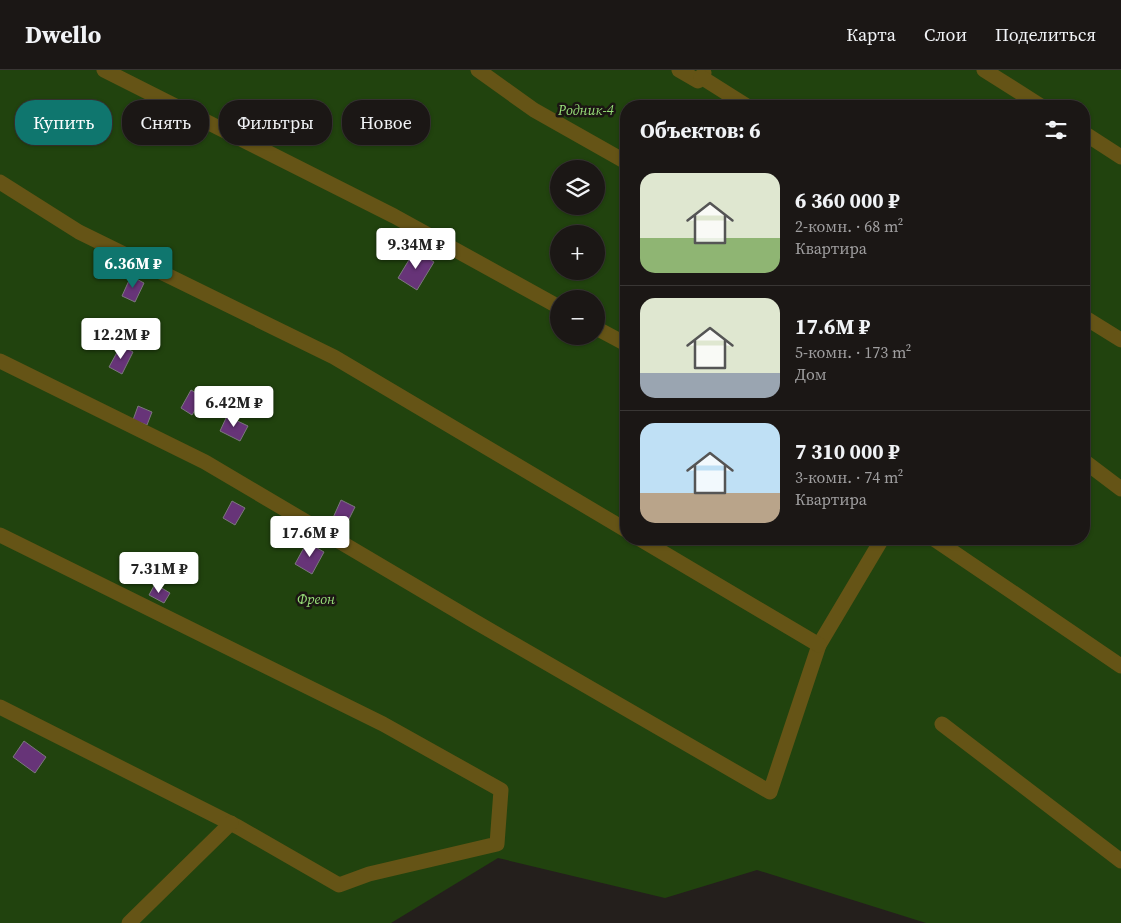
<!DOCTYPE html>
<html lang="ru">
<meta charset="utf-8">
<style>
:root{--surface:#1b1715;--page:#282422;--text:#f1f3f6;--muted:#a09fa0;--line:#393634;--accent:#0f766e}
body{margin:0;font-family:"Source Serif 4",serif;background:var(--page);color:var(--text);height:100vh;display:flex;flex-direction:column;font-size:19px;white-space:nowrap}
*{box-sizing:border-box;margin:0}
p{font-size:16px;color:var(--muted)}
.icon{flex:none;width:28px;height:28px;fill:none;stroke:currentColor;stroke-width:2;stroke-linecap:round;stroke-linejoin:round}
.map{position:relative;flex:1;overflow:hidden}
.details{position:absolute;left:620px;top:30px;width:470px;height:445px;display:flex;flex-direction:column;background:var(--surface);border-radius:20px;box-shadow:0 1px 4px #0004,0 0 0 1px var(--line)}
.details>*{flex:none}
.guide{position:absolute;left:15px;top:30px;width:475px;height:45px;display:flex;gap:10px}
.tools{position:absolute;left:550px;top:90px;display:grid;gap:10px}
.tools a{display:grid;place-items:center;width:55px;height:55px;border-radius:50%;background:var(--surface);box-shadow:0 1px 4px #0004,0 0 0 1px var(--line);font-size:25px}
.price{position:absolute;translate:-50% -42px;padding:0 11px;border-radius:5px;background:#fff;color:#222;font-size:16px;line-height:32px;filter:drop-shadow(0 1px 2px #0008)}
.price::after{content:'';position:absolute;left:50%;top:30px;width:15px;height:11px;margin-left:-8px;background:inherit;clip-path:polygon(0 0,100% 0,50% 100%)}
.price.current{background:var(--accent);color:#fff}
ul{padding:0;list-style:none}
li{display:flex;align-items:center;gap:15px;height:125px;padding:0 20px}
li+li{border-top:1px solid var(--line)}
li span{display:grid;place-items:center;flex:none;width:140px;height:100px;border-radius:15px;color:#555}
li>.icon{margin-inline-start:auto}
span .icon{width:60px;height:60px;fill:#fffc;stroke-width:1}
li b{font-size:21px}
h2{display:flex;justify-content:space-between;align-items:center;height:60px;padding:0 20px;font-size:21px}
.tag{padding:0 18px;border-radius:20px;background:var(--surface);box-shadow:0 1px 4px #0004,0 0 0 1px var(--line);font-size:18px;line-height:45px}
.tag.current{background:var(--accent);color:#fff}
header{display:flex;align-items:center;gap:30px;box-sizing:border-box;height:70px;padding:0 25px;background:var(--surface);border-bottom:1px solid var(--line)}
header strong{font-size:24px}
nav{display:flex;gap:28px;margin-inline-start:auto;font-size:18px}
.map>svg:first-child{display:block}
.green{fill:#21430e;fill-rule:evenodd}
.building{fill:#673478;stroke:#7c787e}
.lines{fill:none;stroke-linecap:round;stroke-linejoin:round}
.minor{stroke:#655416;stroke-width:15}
.labels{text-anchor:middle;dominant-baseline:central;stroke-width:5;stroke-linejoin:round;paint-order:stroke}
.park-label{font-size:14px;font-style:italic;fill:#99e07a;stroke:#1b1613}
</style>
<header>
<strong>Dwello</strong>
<nav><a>Карта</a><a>Слои</a><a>Поделиться</a></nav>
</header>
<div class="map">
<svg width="1121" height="853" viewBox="0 0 1121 853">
<rect width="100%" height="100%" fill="#241f1c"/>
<path class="green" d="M0,0H1121V853H926L757,800L665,828L498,788L391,853H0ZM626,36H1084V469H626ZM559,99H596V136H559ZM559,164H596V201H559ZM559,229H596V266H559Z"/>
<g class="building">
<polygon points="415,180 434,192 417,220 398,208"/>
<polygon points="131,206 144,213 135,232 122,226"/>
<polygon points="121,275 133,282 122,304 109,297"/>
<polygon points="191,320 203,327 192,345 181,338"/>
<polygon points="138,336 152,342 147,355 133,350"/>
<polygon points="227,346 248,356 240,371 220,361"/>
<polygon points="341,430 355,437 345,457 332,450"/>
<polygon points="232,431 245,438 235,455 223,448"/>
<polygon points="307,472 324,482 312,504 295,494"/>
<polygon points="155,514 170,523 164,533 149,525"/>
<polygon points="24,671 46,687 35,703 13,687"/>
</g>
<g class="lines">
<g class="minor">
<polyline points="104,0 394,146 559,237"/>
<polyline points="478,0 534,40 626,92"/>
<polyline points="679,0 698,11 704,3"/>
<polyline points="984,0 1041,36"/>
<polyline points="701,7 747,36"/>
<polyline points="1084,63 1121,87"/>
<polyline points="0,112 79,162 334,287 626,460"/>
<polyline points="1084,247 1121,270"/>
<polyline points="596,258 626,274"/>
<polyline points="0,291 205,392 474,551 770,722 819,575 882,469"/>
<polyline points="1084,391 1121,419"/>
<polyline points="0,465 383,654 501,720 497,774 369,804 339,815 238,757 0,637"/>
<polyline points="640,469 819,575"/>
<polyline points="934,469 1121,596"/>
<polyline points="942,654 1121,791"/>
<polyline points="129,853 231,753"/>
</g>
</g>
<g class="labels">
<g class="park-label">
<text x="586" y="40">Родник-4</text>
<text x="316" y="529">Фреон</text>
</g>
</g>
</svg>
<div class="tools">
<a><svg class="icon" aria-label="layers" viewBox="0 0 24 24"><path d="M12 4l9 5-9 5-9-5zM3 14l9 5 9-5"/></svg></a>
<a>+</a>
<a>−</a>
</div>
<b class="price" style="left:416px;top:200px">9.34M ₽</b>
<b class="price current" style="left:133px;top:219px">6.36M ₽</b>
<b class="price" style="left:121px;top:290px">12.2M ₽</b>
<b class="price" style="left:234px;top:358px">6.42M ₽</b>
<b class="price" style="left:310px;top:488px">17.6M ₽</b>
<b class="price" style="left:159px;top:524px">7.31M ₽</b>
<div class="guide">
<a class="tag current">Купить</a>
<a class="tag">Снять</a>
<a class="tag">Фильтры</a>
<a class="tag">Новое</a>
</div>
<section class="details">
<h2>Объектов: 6<svg class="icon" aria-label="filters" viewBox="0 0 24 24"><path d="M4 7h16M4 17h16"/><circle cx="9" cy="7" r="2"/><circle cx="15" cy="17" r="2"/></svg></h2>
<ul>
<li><span style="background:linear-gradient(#dfe7d0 65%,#8fb573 0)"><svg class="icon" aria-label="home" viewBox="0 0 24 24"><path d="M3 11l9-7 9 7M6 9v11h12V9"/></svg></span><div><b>6 360 000 ₽</b><p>2-комн. · 68 m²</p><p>Квартира</p></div></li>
<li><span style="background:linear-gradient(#dfe7d0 75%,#9aa5b1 0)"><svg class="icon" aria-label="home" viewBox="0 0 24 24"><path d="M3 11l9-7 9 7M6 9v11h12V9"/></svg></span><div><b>17.6M ₽</b><p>5-комн. · 173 m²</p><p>Дом</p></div></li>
<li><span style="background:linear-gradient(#bfe0f5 70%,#b9a48a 0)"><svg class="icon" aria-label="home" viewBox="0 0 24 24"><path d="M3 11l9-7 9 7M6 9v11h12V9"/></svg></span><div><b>7 310 000 ₽</b><p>3-комн. · 74 m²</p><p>Квартира</p></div></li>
</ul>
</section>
</div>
